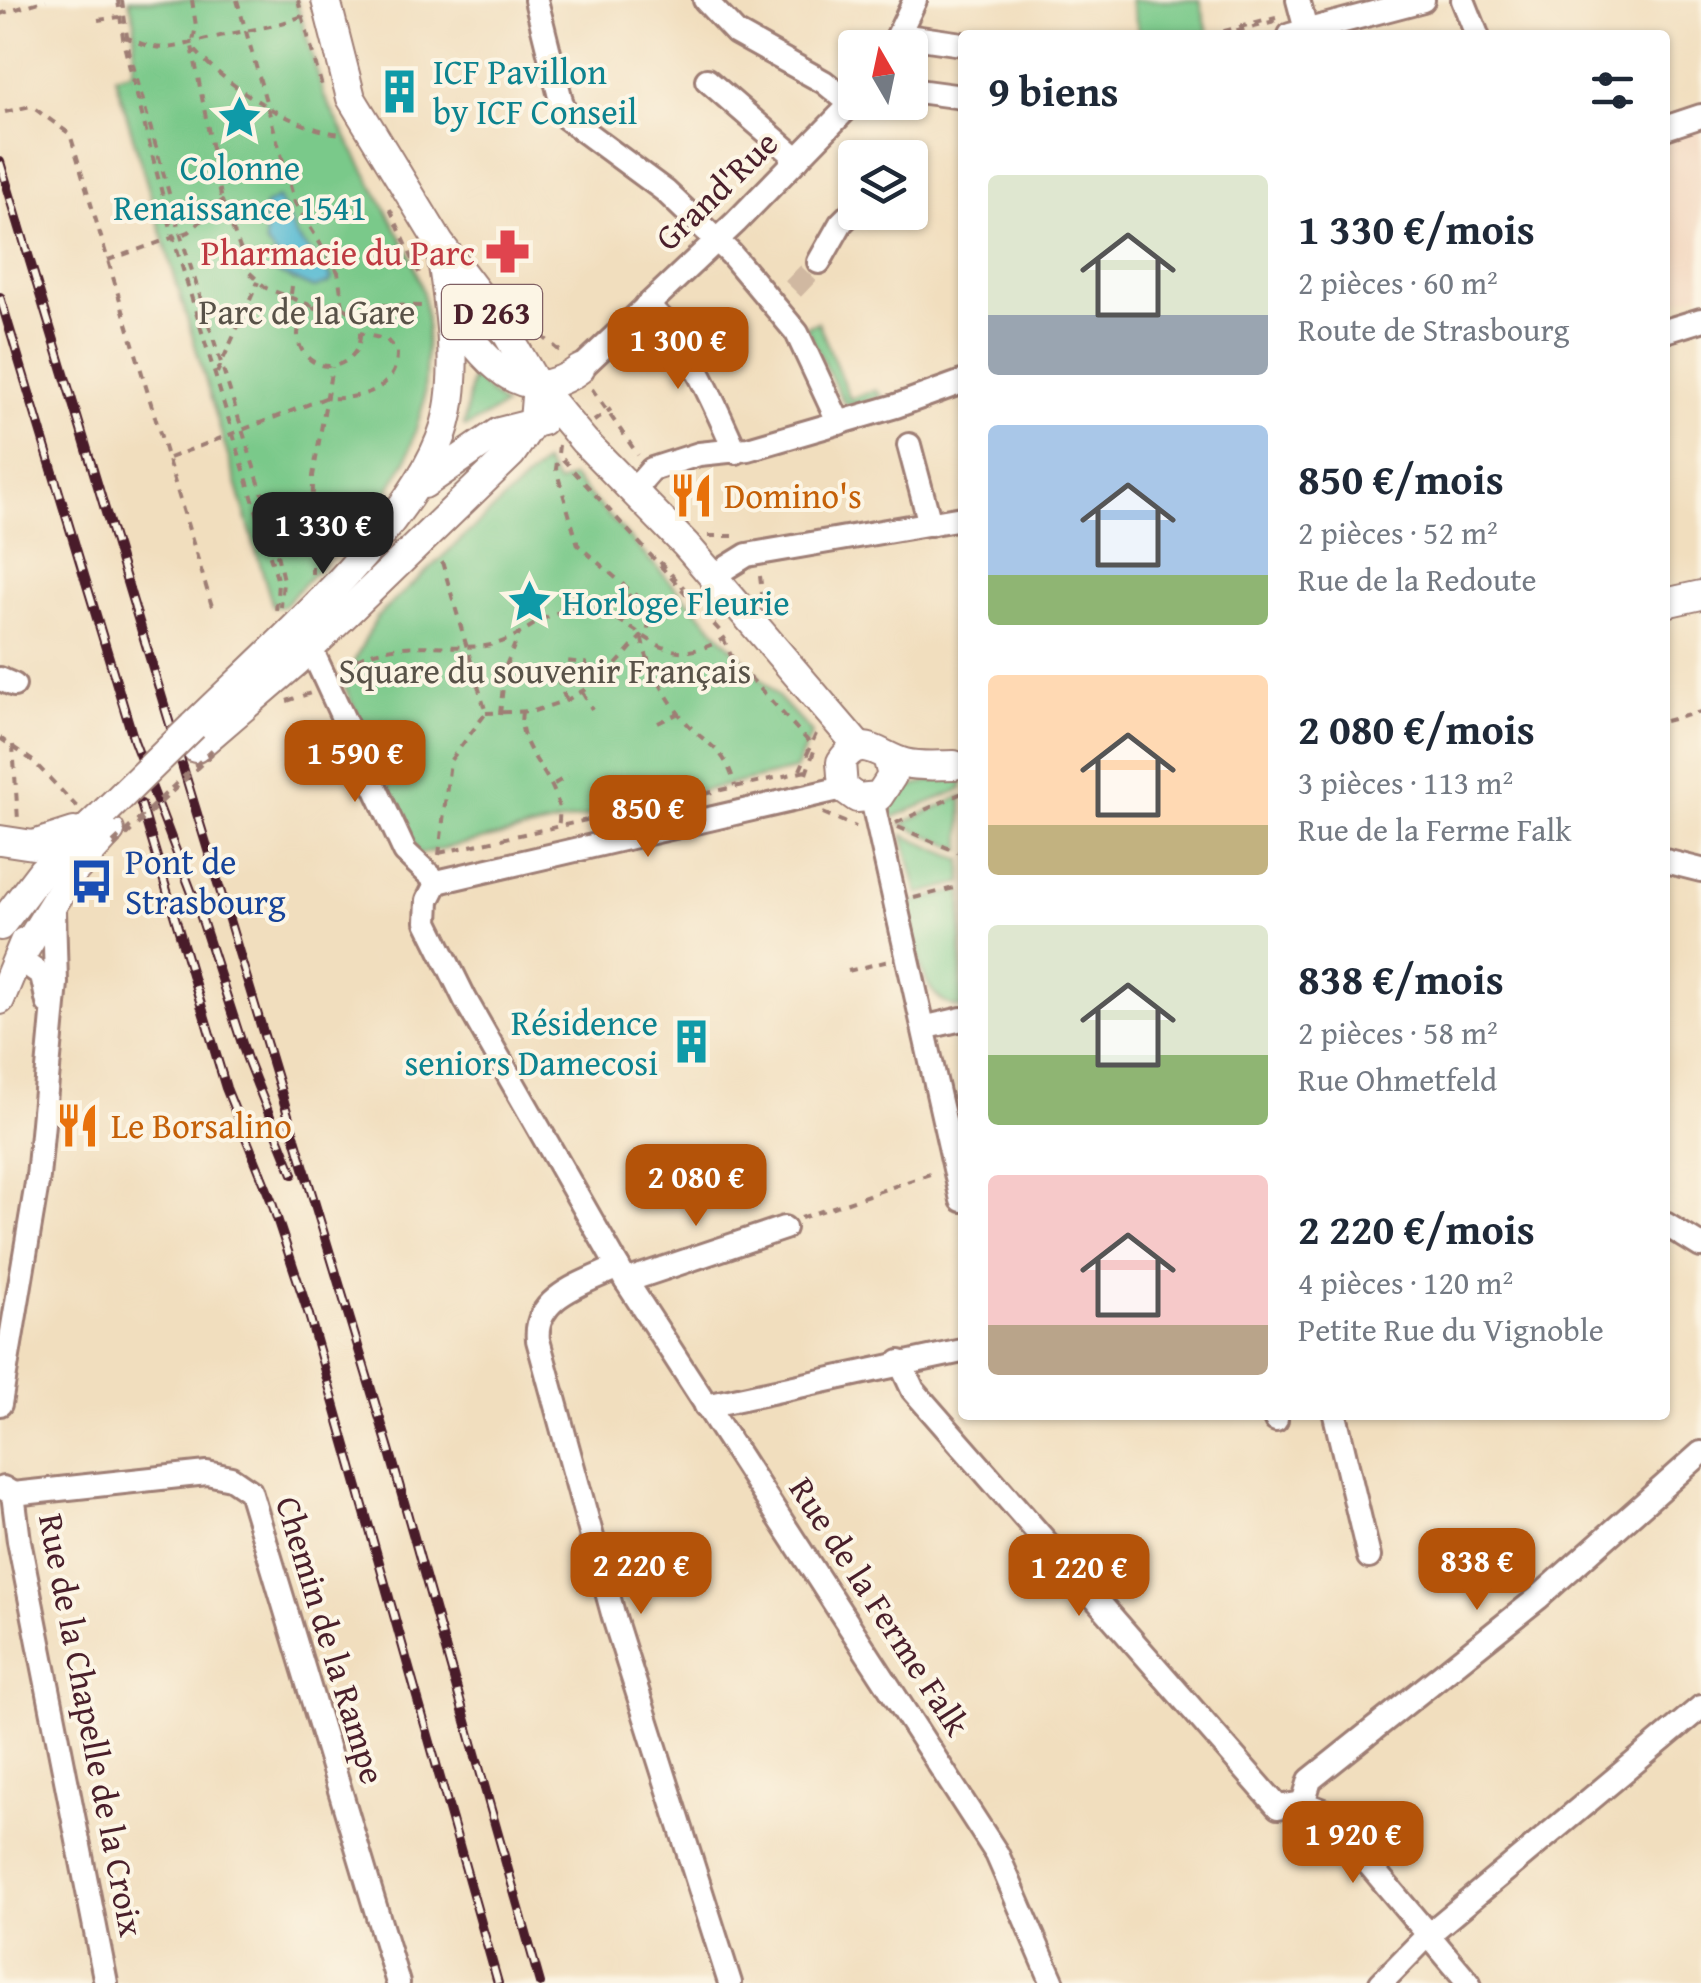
<!DOCTYPE html>
<html lang="fr">
<meta charset="utf-8">
<style>
:root{--surface:#fff;--page:#f6f6f7;--text:#1f2937;--muted:#747a83;--accent:#b45309}
body{margin:0;font-family:"Gentium Book Plus",serif;background:var(--page);color:var(--text);height:100vh;display:flex;flex-direction:column;font-size:38px;white-space:nowrap}
*{box-sizing:border-box;margin:0}
p{font-size:32px;color:var(--muted)}
.icon{flex:none;width:55px;height:55px;fill:none;stroke:currentColor;stroke-width:2;stroke-linecap:round;stroke-linejoin:round}
.map{position:relative;flex:1;overflow:hidden}
.panel{position:absolute;left:958px;top:30px;width:712px;height:1390px;display:flex;flex-direction:column;background:var(--surface);border-radius:10px;box-shadow:0 2px 8px #0004}
.panel>*{flex:none}
.needle{width:65px;rotate:351deg}
.tools{position:absolute;left:838px;top:30px;display:grid;gap:20px}
.tools a{display:grid;place-items:center;width:90px;height:90px;border-radius:10px;background:var(--surface);box-shadow:0 2px 8px #0004;font-size:50px}
.price{position:absolute;translate:-50% -85px;padding:0 22px;border-radius:20px;background:var(--accent);color:#fff;font-size:32px;line-height:65px;filter:drop-shadow(0 2px 5px #0008)}
.price::after{content:'';position:absolute;left:50%;top:60px;width:30px;height:22px;margin-left:-15px;background:inherit;clip-path:polygon(0 0,100% 0,50% 100%)}
.price.active{background:#222;color:#fff}
ul{padding:0;list-style:none}
li{display:flex;align-items:center;gap:30px;height:250px;padding:0 30px}
li span{display:grid;place-items:center;flex:none;width:280px;height:200px;border-radius:10px;color:#555}
li>.icon{margin-inline-start:auto}
span .icon{width:120px;height:120px;fill:#fffc;stroke-width:1}
li b{font-size:42px}
h2{display:flex;justify-content:space-between;align-items:center;height:120px;padding:0 30px;font-size:42px}
.map>svg:first-child{display:block}
.built{fill:#f2d5bd}
.green{fill:#7ac98a;stroke:#62745a;stroke-width:2.5}
.water{fill:#54bad2;stroke:#4f6c7e;stroke-width:2.5}
.lines{fill:none;stroke-linecap:round;stroke-linejoin:round}
.minor-tunnel{stroke:#d0b8a1;stroke-width:22;stroke-dasharray:22 11;stroke-linecap:butt}
.minor-casing{stroke:#9e7e74;stroke-width:28}
.major-casing{stroke:#9e7e74;stroke-width:32}
.path{stroke:#9e7e74;stroke-width:4;stroke-dasharray:8 8;stroke-linecap:butt}
.minor{stroke:#fff;stroke-width:22}
.major{stroke:#fff;stroke-width:28}
.rail-casing{stroke:#4a1f2b;stroke-width:10}
.rail{stroke:#fcf5e5;stroke-width:6;stroke-dasharray:19;stroke-linecap:butt}
.major-bridge-casing{stroke:#9e7e74;stroke-width:32;stroke-linecap:butt}
.path-bridge{stroke:#9e7e74;stroke-width:4;stroke-dasharray:8 8;stroke-linecap:butt}
.major-bridge{stroke:#fff;stroke-width:28}
.labels{text-anchor:middle;dominant-baseline:central;stroke-width:8;stroke-linejoin:round;paint-order:stroke}
.shield{fill:#fcf5e5;stroke:#7f5f63;stroke-width:2.5}
.shield-label{font-size:32px;font-weight:bold;fill:#4a1f2b}
.culture-label{font-size:35px;fill:#0d838f;stroke:#fcf5e5;text-anchor:start}
.street-label{font-size:35px;fill:#4a1f2b;stroke:#fcf5e5}
.health-label{font-size:35px;fill:#be3a42;stroke:#fcf5e5;text-anchor:end}
.park-label{font-size:35px;fill:#585248;stroke:#fcf5e5}
.food-label{font-size:35px;fill:#c56008;stroke:#fcf5e5;text-anchor:start}
.transit-label{font-size:35px;fill:#164399;stroke:#fcf5e5;text-anchor:start}
</style>
<div class="map">
<svg width="1701" height="1983" viewBox="0 0 1701 1983">
<rect width="100%" height="100%" fill="#fcf5e5"/>
<filter id="ink" filterUnits="userSpaceOnUse"><feTurbulence type="fractalNoise" baseFrequency=".01" numOctaves="2"/><feDisplacementMap in="SourceGraphic" scale="20" xChannelSelector="R" yChannelSelector="G"/><feConvolveMatrix kernelMatrix="1 2 1 2 8 2 1 2 1" color-interpolation-filters="sRGB"/></filter>
<filter id="wash" filterUnits="userSpaceOnUse"><feTurbulence type="fractalNoise" baseFrequency=".0048" numOctaves="4" result="noise"/><feDisplacementMap in="SourceGraphic" scale="40" xChannelSelector="R" yChannelSelector="G"/><feGaussianBlur stdDeviation="2.25" result="paint"/><feColorMatrix in="noise" values="0 0 0 0 0 0 0 0 0 0 0 0 0 0 0 0 0 1.4 0 .05"/><feComposite in="paint" operator="in"/></filter>
<g filter="url(#wash)">
<rect width="100%" height="100%" fill="#f1debe"/>
<polygon class="built" points="1701,127 1701,293 1665,303 1665,138"/>
<g class="green">
<polygon points="129,0 296,0 324,96 410,254 423,293 427,325 424,402 407,459 383,499 283,606 273,607 115,76 133,71 135,22"/>
<polygon points="1130,0 1200,0 1208,33 1140,35"/>
<polygon points="818,322 850,399 875,390 882,396 851,406 844,403 806,327"/>
<polygon points="472,376 504,406 466,427 464,426"/>
<polygon points="544,463 558,484 572,477 812,733 795,770 419,854 343,683 377,617"/>
<path d="M962,774V789L889,819C890,782 934,781 962,774Z"/>
<polygon points="962,796 962,850 901,824"/>
<polygon points="903,835 962,860 962,883 918,894"/>
<path d="M962,890V1008C917,1004 916,939 907,903Z"/>
</g>
<polygon class="water" points="278,198 296,236 332,278 329,283 314,288 273,271 270,263 277,256 266,244 264,206"/>
</g>
<g filter="url(#ink)">
<g class="lines">
<polyline class="minor-tunnel" points="793,289 819,262"/>
<defs>
<g id="minor">
<polyline points="536,0 565,117 665,191 731,254 797,333 839,423"/>
<polyline points="705,0 736,33 824,82 851,104"/>
<polyline points="1298,0 1306,30"/>
<polyline points="1463,0 1477,35"/>
<polyline points="900,35 962,44"/>
<polyline points="1290,35 1423,0"/>
<polyline points="893,46 915,0"/>
<polyline points="707,80 798,159"/>
<polyline points="910,90 962,97"/>
<polyline points="1665,128 1701,116"/>
<polyline points="906,212 908,214"/>
<polyline points="819,262 841,223 855,209"/>
<path d="M646,306C686,331 716,410 736,452"/>
<polyline points="1665,331 1701,320"/>
<polyline points="580,369 736,222 855,100"/>
<polyline points="909,445 930,524"/>
<polyline points="642,500 639,484 652,469 699,454 748,449 896,406 962,382"/>
<polyline points="713,576 747,555 962,518"/>
<polyline points="310,635 314,655 405,852 437,882"/>
<polyline points="0,679 14,685"/>
<polyline points="872,799 962,1200"/>
<polyline points="1665,861 1701,870"/>
<polyline points="437,882 428,900 427,922 465,999 626,1281 997,1854 1053,1983"/>
<polyline points="437,882 843,788"/>
<polyline points="19,959 42,975 48,1003"/>
<polyline points="927,1027 962,1019"/>
<polyline points="1665,1224 1701,1246"/>
<path d="M618,1267C584,1283 533,1297 538,1340L615,1621L730,1983"/>
<polyline points="626,1281 784,1228"/>
<polyline points="900,1362 913,1390 1278,1807 1303,1803 1324,1811 1469,1983"/>
<polyline points="0,1404 38,1177 56,983 54,909"/>
<polyline points="706,1406 962,1351"/>
<polyline points="1274,1415 1276,1420"/>
<polyline points="1335,1415 1369,1557"/>
<polyline points="3,1488 13,1494 19,1541 106,1983"/>
<polyline points="13,1494 207,1473 231,1478 250,1491 398,1983"/>
<polyline points="1303,1803 1310,1780 1538,1598 1701,1453"/>
<polyline points="1381,1983 1428,1935 1701,1707"/>
</g>
<g id="major">
<polyline points="326,0 351,98 440,244 503,327 537,385 584,441 686,545 859,747"/>
<path d="M450,310C481,356 522,412 580,369"/>
<polyline points="424,484 499,432 542,421"/>
<polyline points="1665,603 1701,595"/>
<path d="M193,726C268,652 428,514 448,414C459,359 448,300 440,246"/>
<polyline points="196,748 296,662 511,454 534,421 537,385"/>
<path d="M887,756L892,776L879,796L857,798L843,788L841,762C861,731 880,757 905,763C921,767 937,765 954,765"/>
<polyline points="0,840 33,845 74,832"/>
<polyline points="0,926 42,871 103,814"/>
<polyline points="19,959 73,872 110,831"/>
<polyline points="0,1000 24,942"/>
</g>
</defs>
<use href="#minor" class="minor-casing"/>
<use href="#major" class="major-casing"/>
<g class="path">
<polyline points="118,0 124,45 174,240 278,582 276,613"/>
<polyline points="122,0 129,51 181,236 264,499 283,580 281,607"/>
<polyline points="192,0 196,26 192,46 222,201"/>
<polyline points="237,0 295,203 338,272 343,307"/>
<polyline points="298,0 322,87"/>
<polyline points="0,14 46,0"/>
<polyline points="98,20 119,17"/>
<polyline points="1208,35 1276,18"/>
<polyline points="1221,35 1275,22"/>
<path d="M124,36C165,57 176,45 216,37C246,30 272,28 302,16"/>
<path d="M195,50C225,85 297,132 344,134"/>
<polyline points="874,111 878,106 902,110"/>
<polyline points="5,112 31,106 70,134 214,613"/>
<polyline points="390,209 419,273"/>
<polyline points="108,260 189,232 222,201 249,272 266,288 315,307"/>
<polyline points="291,294 293,278"/>
<circle cx="329" cy="335" r="31"/>
<polyline points="350,312 372,305 424,306"/>
<polyline points="529,325 560,351"/>
<polyline points="217,373 258,282"/>
<polyline points="592,389 638,455"/>
<polyline points="594,421 611,409"/>
<polyline points="559,445 558,454 720,631 732,658 809,742"/>
<path d="M169,458L325,398C358,400 398,391 397,352L387,340L360,333"/>
<polyline points="709,536 735,536"/>
<polyline points="660,562 684,588"/>
<polyline points="312,574 313,476 332,367"/>
<polyline points="760,576 763,601"/>
<polyline points="599,611 631,595"/>
<path d="M642,638C644,660 670,704 684,720C707,747 725,746 735,786"/>
<path d="M344,668C382,636 440,650 485,646C523,642 543,606 584,609C645,615 656,682 731,634"/>
<polyline points="582,692 592,709"/>
<polyline points="566,700 555,673 565,661 585,663 598,682"/>
<polyline points="287,701 311,693"/>
<path d="M522,712C515,755 568,780 558,827"/>
<polyline points="486,713 534,711 567,700 604,678 648,629 649,614 642,601 578,545 556,469 558,455"/>
<polyline points="500,714 505,668 519,634"/>
<polyline points="1665,721 1701,712"/>
<polyline points="658,723 679,713"/>
<polyline points="0,738 33,761 78,808"/>
<polyline points="13,745 18,820"/>
<polyline points="800,770 816,734"/>
<polyline points="806,774 816,745"/>
<polyline points="554,784 568,776"/>
<polyline points="823,813 856,827"/>
<polyline points="896,823 962,793"/>
<polyline points="898,827 962,854"/>
<polyline points="439,853 806,771"/>
<polyline points="439,855 450,761 486,713 440,555"/>
<polyline points="914,898 962,886"/>
<polyline points="848,971 889,961"/>
<polyline points="801,1218 933,1173"/>
</g>
<use href="#minor" class="minor"/>
<use href="#major" class="major"/>
<defs>
<g id="rail">
<polyline points="0,162 389,1449 540,1983"/>
<polyline points="0,297 134,741 200,914 247,1059 293,1174"/>
<polyline points="141,804 226,1088 271,1200 309,1315 498,1983"/>
</g>
</defs>
<use href="#rail" class="rail-casing"/>
<use href="#rail" class="rail"/>
<defs>
<polyline id="major-bridge" points="105,812 193,726"/>
</defs>
<use href="#major-bridge" class="major-bridge-casing"/>
<g class="path-bridge">
<polyline points="113,843 214,748"/>
<polyline points="114,847 214,752"/>
</g>
<use href="#major-bridge" class="major-bridge"/>
</g>
</g>
<defs>
<symbol id="building-bare" viewBox="-9 -9 18 18"><path d="M-4-6H4V6H1V3H-1V6H-4ZM-2.5-4.3h1.7v1.8h-1.7ZM.8-4.3h1.7v1.8H.8ZM-2.5-1h1.7V.8h-1.7ZM.8-1h1.7V.8H.8Z" fill="#0f9aa8" stroke="#fcf5e5" stroke-width="2.5" paint-order="stroke"/></symbol>
<symbol id="sight-bare" viewBox="-9 -9 18 18"><path d="M0-6L1.8-2.2L6-1.7L2.9 1.2L3.7 5.4L0 3.3L-3.7 5.4L-2.9 1.2L-6-1.7L-1.8-2.2Z" fill="#0f9aa8" stroke="#fcf5e5" stroke-width="2.5" paint-order="stroke"/></symbol>
<symbol id="pharmacy-bare" viewBox="-9 -9 18 18"><path d="M-2-6h4v4h4v4h-4v4h-4v-4h-4v-4h4Z" fill="#e0444e" stroke="#fcf5e5" stroke-width="2.5" paint-order="stroke"/></symbol>
<symbol id="restaurant-bare" viewBox="-9 -9 18 18"><path d="M-5-6h1v4h1v-4h1v4h1v-4h1v5L-1.5 .5V6h-2V.5L-5-1ZM5-6V6H3V1.5H1.5Q1.5-4 5-6Z" fill="#e8710a" stroke="#fcf5e5" stroke-width="2.5" paint-order="stroke"/></symbol>
<symbol id="bus-bare" viewBox="-9 -9 18 18"><path d="M-5-6H5V4H4V6H2V4H-2V6H-4V4H-5ZM-3.5-4V0h7V-4ZM-3.5 1.2v1.5H-2V1.2ZM2 1.2v1.5H3.5V1.2Z" fill="#1a4fb4" stroke="#fcf5e5" stroke-width="2.5" paint-order="stroke"/></symbol>
</defs>
<g fill-rule="evenodd">
<use href="#building-bare" x="368" y="60" width="63" height="63"/>
<use href="#sight-bare" x="208" y="86" width="63" height="63"/>
<use href="#pharmacy-bare" x="476" y="220" width="63" height="63"/>
<use href="#restaurant-bare" x="660" y="464" width="63" height="63"/>
<use href="#sight-bare" x="498" y="570" width="63" height="63"/>
<use href="#bus-bare" x="60" y="850" width="63" height="63"/>
<use href="#building-bare" x="660" y="1010" width="63" height="63"/>
<use href="#restaurant-bare" x="46" y="1094" width="63" height="63"/>
</g>
<g class="labels">
<rect class="shield" x="442" y="285" width="100" height="54" rx="8"/>
<g class="shield-label">
<text x="492" y="312">D 263</text>
</g>
<g class="culture-label">
<text x="433" y="71">ICF Pavillon<tspan x="433" dy="40">by ICF Conseil</tspan></text>
<text x="240" y="167" text-anchor="middle">Colonne<tspan x="240" dy="40">Renaissance 1541</tspan></text>
<text x="562" y="602">Horloge Fleurie</text>
<text x="658" y="1022" text-anchor="end">Résidence<tspan x="658" dy="40">seniors Damecosi</tspan></text>
</g>
<g class="street-label">
<text transform="translate(716 190) rotate(-44)">Grand'Rue</text>
<text transform="translate(880 1606) rotate(57)">Rue de la Ferme Falk</text>
<text transform="translate(331 1640) rotate(73)">Chemin de la Rampe</text>
<text transform="translate(92 1725) rotate(79)">Rue de la Chapelle de la Croix</text>
</g>
<g class="health-label">
<text x="475" y="252">Pharmacie du Parc</text>
</g>
<g class="park-label">
<text x="307" y="311">Parc de la Gare</text>
<text x="545" y="670">Square du souvenir Français</text>
</g>
<g class="food-label">
<text x="724" y="495">Domino's</text>
<text x="111" y="1125">Le Borsalino</text>
</g>
<g class="transit-label">
<text x="125" y="861">Pont de<tspan x="125" dy="40">Strasbourg</tspan></text>
</g>
</g>
</svg>
<div class="tools">
<a><svg class="needle" viewBox="-14 -14 28 28"><path d="M0-13l5 13h-10z" fill="#e53935"/><path d="M0 13l5-13h-10z" fill="#747a83"/></svg></a>
<a><svg class="icon" aria-label="layers" viewBox="0 0 24 24"><path d="M12 4l9 5-9 5-9-5zM3 14l9 5 9-5"/></svg></a>
</div>
<b class="price" style="left:678px;top:392px">1 300 €</b>
<b class="price active" style="left:323px;top:577px">1 330 €</b>
<b class="price" style="left:355px;top:805px">1 590 €</b>
<b class="price" style="left:648px;top:860px">850 €</b>
<b class="price" style="left:696px;top:1229px">2 080 €</b>
<b class="price" style="left:1477px;top:1613px">838 €</b>
<b class="price" style="left:641px;top:1617px">2 220 €</b>
<b class="price" style="left:1079px;top:1619px">1 220 €</b>
<b class="price" style="left:1353px;top:1886px">1 920 €</b>
<section class="panel">
<h2>9 biens<svg class="icon" aria-label="filters" viewBox="0 0 24 24"><path d="M4 7h16M4 17h16"/><circle cx="9" cy="7" r="2"/><circle cx="15" cy="17" r="2"/></svg></h2>
<ul>
<li><span style="background:linear-gradient(#dfe7d0 70%,#9aa5b1 0)"><svg class="icon" aria-label="home" viewBox="0 0 24 24"><path d="M3 11l9-7 9 7M6 9v11h12V9"/></svg></span><div><b>1 330 €/mois</b><p>2 pièces · 60 m²</p><p>Route de Strasbourg</p></div></li>
<li><span style="background:linear-gradient(#a9c7e8 75%,#8fb573 0)"><svg class="icon" aria-label="home" viewBox="0 0 24 24"><path d="M3 11l9-7 9 7M6 9v11h12V9"/></svg></span><div><b>850 €/mois</b><p>2 pièces · 52 m²</p><p>Rue de la Redoute</p></div></li>
<li><span style="background:linear-gradient(#ffd9b3 75%,#c2b280 0)"><svg class="icon" aria-label="home" viewBox="0 0 24 24"><path d="M3 11l9-7 9 7M6 9v11h12V9"/></svg></span><div><b>2 080 €/mois</b><p>3 pièces · 113 m²</p><p>Rue de la Ferme Falk</p></div></li>
<li><span style="background:linear-gradient(#dfe7d0 65%,#8fb573 0)"><svg class="icon" aria-label="home" viewBox="0 0 24 24"><path d="M3 11l9-7 9 7M6 9v11h12V9"/></svg></span><div><b>838 €/mois</b><p>2 pièces · 58 m²</p><p>Rue Ohmetfeld</p></div></li>
<li><span style="background:linear-gradient(#f6c9c9 75%,#b9a48a 0)"><svg class="icon" aria-label="home" viewBox="0 0 24 24"><path d="M3 11l9-7 9 7M6 9v11h12V9"/></svg></span><div><b>2 220 €/mois</b><p>4 pièces · 120 m²</p><p>Petite Rue du Vignoble</p></div></li>
</ul>
</section>
</div>
